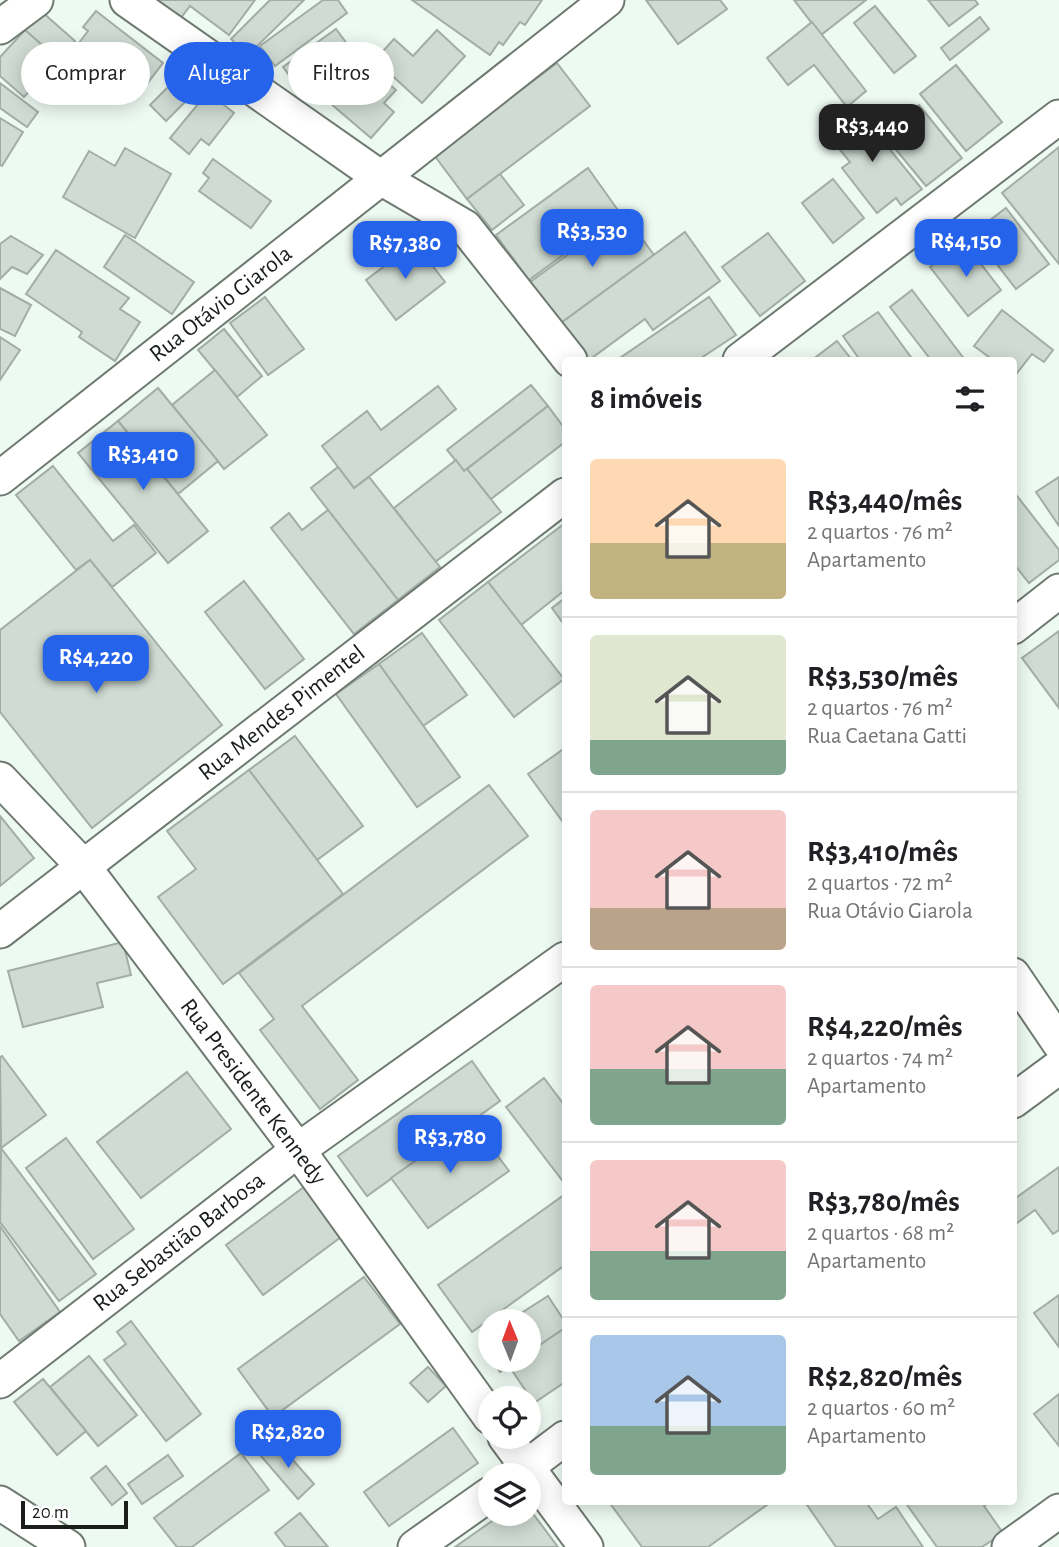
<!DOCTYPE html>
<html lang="pt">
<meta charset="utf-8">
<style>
:root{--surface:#fff;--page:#f2f2f2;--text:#202124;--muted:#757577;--line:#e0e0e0;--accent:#2563eb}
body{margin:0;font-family:"Alegreya Sans",sans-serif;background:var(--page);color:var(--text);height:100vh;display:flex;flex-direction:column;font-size:26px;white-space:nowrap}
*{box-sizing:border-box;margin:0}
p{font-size:23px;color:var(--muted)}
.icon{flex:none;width:38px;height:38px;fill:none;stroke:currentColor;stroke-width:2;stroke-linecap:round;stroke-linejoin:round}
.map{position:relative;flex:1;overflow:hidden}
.drawer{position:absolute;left:562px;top:357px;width:455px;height:1148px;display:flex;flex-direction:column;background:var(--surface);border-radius:7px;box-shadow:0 4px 18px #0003}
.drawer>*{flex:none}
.guide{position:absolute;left:21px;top:42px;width:436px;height:63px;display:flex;gap:14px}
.needle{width:46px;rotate:359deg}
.fabs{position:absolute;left:478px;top:1309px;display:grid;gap:14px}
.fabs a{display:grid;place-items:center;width:63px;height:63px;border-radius:50%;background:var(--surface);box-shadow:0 4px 18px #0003;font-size:35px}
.scale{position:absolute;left:21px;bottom:18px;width:107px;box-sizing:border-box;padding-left:7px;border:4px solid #191e1b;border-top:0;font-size:19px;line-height:24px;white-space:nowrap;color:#191e1b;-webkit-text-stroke:5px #fff;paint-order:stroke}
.price{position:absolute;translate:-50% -60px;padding:0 16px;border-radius:14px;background:var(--accent);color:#fff;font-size:23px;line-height:46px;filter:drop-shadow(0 2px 4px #0008)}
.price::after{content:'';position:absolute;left:50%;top:42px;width:21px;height:16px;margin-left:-10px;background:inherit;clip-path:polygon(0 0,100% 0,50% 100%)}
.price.on{background:#222;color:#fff}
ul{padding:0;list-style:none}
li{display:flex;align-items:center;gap:21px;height:175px;padding:0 28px}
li+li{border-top:2px solid var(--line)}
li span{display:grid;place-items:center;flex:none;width:196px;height:140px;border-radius:7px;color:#555}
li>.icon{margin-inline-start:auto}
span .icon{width:84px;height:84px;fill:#fffc;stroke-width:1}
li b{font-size:30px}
h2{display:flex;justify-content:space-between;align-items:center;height:84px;padding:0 28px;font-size:30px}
.chip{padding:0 24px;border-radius:32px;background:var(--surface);box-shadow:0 4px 18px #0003;font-size:24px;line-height:63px}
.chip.on{background:var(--accent);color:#fff}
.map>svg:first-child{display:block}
.building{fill:#cfdbd3;stroke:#a2ada6;stroke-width:2}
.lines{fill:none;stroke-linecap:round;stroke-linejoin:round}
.street-casing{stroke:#6e7971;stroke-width:37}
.street{stroke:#fff;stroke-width:33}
.labels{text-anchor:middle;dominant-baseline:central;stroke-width:5;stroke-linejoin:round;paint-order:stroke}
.street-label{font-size:24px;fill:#191e1b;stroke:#fff}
</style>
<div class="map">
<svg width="1059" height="1547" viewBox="0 0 1059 1547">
<rect width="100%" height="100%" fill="#edfaf2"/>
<g class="building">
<polygon points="155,0 255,0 229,35 190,6 180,19"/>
<polygon points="270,0 304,0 248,55 231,39"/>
<polygon points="323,0 338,0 347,13 275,66 260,46"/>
<polygon points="412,0 542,0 525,25 520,22 503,45 499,42 490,55"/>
<polygon points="646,0 720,0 727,9 678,44"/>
<polygon points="794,0 866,0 821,35"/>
<polygon points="928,0 975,0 978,4 949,26"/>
<polygon points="875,6 916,56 894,73 854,23"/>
<polygon points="41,11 75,41 58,59 25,30"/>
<polygon points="96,11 163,63 143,89 114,67 108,75 75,48 88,31 83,27"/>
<polygon points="980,17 989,29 950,60 941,48"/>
<polygon points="812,22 866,91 847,107 814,65 788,85 767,58"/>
<polygon points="336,29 351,49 298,87 283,67"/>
<polygon points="25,30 58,59 24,97 0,76 0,57"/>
<polygon points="437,30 465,56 422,103 375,60 394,39 413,56"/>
<polygon points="352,52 396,90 384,103 394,112 371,138 317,92"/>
<polygon points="557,63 590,106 467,199 434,155"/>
<polygon points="956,65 1002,122 966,151 920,94"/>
<polygon points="186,69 202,85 166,121 150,105"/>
<polygon points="0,83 38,112 27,127 0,108"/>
<polygon points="208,92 234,113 209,145 201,139 189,154 170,138"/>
<polygon points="919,105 962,158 926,186 883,134"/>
<polygon points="857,109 922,189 901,205 896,198 877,213 842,168 850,162 827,134"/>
<polygon points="0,118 23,132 2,166 0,165"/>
<polygon points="1059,147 1059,264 1002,193"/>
<polygon points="125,148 171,174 135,238 63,197 89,151 115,166"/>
<polygon points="213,159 271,201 251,228 199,191 209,178 203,173"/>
<polygon points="588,168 620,213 529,280 496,235"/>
<polygon points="500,174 524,205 492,230 467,199"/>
<polygon points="833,179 864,218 833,243 802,203"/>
<polygon points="1006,208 1049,264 1016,289 973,233"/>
<polygon points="624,214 654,255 561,323 530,282"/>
<polygon points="685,232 720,281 653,330 645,319 589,360 561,323"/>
<polygon points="768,233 805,281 760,316 722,267"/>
<polygon points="125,235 194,282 172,314 104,267"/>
<polygon points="11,236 43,255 27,274 12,267 0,279 0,244"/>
<polygon points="964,242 1001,290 968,316 930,267"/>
<polygon points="415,243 445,282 396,320 366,280"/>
<polygon points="56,250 129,298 120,309 140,322 115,361 79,337 82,332 26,294"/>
<polygon points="0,288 31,305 15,336 0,329"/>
<polygon points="912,290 965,360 931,360 890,307"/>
<polygon points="265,297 304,349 268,375 230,323"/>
<polygon points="709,297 736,335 698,360 617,360"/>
<polygon points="1002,310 1053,350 1044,362 1032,354 1014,377 1013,360 993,360 974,346"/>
<polygon points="878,312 913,360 860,360 843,336"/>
<polygon points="224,329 262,376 237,397 198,350"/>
<polygon points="0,337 20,350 0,380"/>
<polygon points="837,341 852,360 812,360"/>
<polygon points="215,370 267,435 224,469 172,405"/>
<polygon points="531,385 548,406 464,471 447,450"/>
<polygon points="438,386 456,409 354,488 322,446 367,411 381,430"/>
<polygon points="158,388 218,461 178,494 118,421"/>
<polygon points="548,406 565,429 565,442 491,499 467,469"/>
<polygon points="118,421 208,531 168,563 78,453"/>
<polygon points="456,460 464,471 467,469 501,512 435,562 394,508"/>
<polygon points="53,466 113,541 134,525 156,553 112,587 90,560 76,570 16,495"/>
<polygon points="338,467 354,488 369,477 440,567 398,600 311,488"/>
<polygon points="1059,477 1059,526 1036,492"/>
<polygon points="1014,492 1059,550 1059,560 1029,583 1013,563"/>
<polygon points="328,510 398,600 354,634 271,528 289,513 302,530"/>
<polygon points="565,523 565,590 521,625 488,582"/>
<polygon points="90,560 222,725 92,828 0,712 0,630"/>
<polygon points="244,581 304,659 265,689 205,612"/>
<polygon points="488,582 564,679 514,717 439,620"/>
<polygon points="565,598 565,626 552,608"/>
<polygon points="1059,631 1059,708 1022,658"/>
<polygon points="422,633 467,695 423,726 379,664"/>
<polygon points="379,664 460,777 417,807 336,694"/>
<polygon points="295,736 363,826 317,860 249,770"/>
<polygon points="565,748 565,825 528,774"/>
<polygon points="249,770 343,894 223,984 158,897 196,869 167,831"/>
<polygon points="489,785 528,836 302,1006 358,1080 320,1109 260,1030 274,1019 239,973"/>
<polygon points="0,816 34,858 0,886"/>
<polygon points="123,942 131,975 97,983 103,1007 23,1027 8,971"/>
<polygon points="2,1056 46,1115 1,1148 0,1057"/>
<polygon points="472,1061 500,1101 367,1196 338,1156"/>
<polygon points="187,1072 231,1129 141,1198 97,1142"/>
<polygon points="544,1078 565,1106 565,1184 506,1107"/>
<polygon points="472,1121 509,1171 428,1228 391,1178"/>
<polygon points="66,1138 134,1229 93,1259 26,1168"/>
<polygon points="1,1148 96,1274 59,1301 0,1222"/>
<polygon points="1059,1167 1059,1230 1053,1234 1035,1210 1013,1226 1013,1200"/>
<polygon points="304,1187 341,1237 263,1295 226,1245"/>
<polygon points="564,1195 565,1265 472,1332 438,1285"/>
<polygon points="0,1226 60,1312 19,1341 0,1314"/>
<polygon points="364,1277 400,1324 273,1417 238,1369"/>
<polygon points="1059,1295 1059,1347 1034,1313"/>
<polygon points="548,1296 565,1322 565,1328 528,1353 528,1321 509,1321"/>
<polygon points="131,1321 201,1414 166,1441 104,1360 126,1344 117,1332"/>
<polygon points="565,1328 565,1382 534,1403 509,1366 518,1360 528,1360 528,1353"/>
<polygon points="490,1334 490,1357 479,1341"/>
<polygon points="89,1356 137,1415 98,1446 50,1387"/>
<polygon points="492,1360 518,1360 500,1372"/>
<polygon points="428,1367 446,1386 428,1402 410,1383"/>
<polygon points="43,1379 86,1431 57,1455 14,1402"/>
<polygon points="1059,1394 1059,1446 1034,1414"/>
<polygon points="453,1428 478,1463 389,1526 364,1492"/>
<polygon points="277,1442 314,1484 298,1499 261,1456"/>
<polygon points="241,1453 269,1490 192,1547 177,1547 154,1518"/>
<polygon points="168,1455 183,1476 142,1504 128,1484"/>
<polygon points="106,1466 127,1493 112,1505 91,1478"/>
<polygon points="609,1502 771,1502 708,1547 642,1547"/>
<polygon points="805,1502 866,1502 878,1519 896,1507 923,1547 836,1547"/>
<polygon points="905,1502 990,1502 984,1506 1003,1533 982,1547 937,1547"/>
<polygon points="528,1507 558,1547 455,1547 502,1514 528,1514"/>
<polygon points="300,1513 328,1547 286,1547 275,1533"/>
</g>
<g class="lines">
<defs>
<g id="street">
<polyline points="127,0 381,178 465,227 570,360"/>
<polyline points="0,27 36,0"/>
<polyline points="740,360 1059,117"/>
<polyline points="0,478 607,0"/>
<polyline points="1013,627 1059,591"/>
<polyline points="0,779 83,866 298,1150 490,1417"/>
<polyline points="0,931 565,495"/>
<polyline points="1013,975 1059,1043"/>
<polyline points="1013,1101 1059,1067"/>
<polyline points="0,1381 298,1150 565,959"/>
<polyline points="505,1437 586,1547"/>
<polyline points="516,1475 565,1438"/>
<polyline points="0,1503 68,1547"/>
<polyline points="415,1547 490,1494"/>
<polyline points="1009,1547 1059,1511"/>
</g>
</defs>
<use href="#street" class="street-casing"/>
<use href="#street" class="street"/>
</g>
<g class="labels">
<g class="street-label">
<text transform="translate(221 304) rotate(-38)">Rua Otávio Giarola</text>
<text transform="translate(282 713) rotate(-38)">Rua Mendes Pimentel</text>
<text transform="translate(253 1092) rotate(53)">Rua Presidente Kennedy</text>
<text transform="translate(179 1242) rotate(-38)">Rua Sebastião Barbosa</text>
</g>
</g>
</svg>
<div class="fabs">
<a><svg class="needle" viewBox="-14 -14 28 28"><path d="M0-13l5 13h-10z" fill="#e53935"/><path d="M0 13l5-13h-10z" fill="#757577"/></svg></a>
<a><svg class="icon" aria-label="locate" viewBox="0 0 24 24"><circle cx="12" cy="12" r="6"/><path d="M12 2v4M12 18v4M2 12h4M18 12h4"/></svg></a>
<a><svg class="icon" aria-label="layers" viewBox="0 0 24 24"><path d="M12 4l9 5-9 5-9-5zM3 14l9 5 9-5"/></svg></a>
</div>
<div class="scale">20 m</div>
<b class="price on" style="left:872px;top:164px">R$3,440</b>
<b class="price" style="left:592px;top:269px">R$3,530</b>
<b class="price" style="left:966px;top:279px">R$4,150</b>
<b class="price" style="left:405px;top:281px">R$7,380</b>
<b class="price" style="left:143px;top:492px">R$3,410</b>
<b class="price" style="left:96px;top:695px">R$4,220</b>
<b class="price" style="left:450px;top:1175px">R$3,780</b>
<b class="price" style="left:288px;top:1470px">R$2,820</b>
<div class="guide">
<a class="chip">Comprar</a>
<a class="chip on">Alugar</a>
<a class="chip">Filtros</a>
</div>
<section class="drawer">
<h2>8 imóveis<svg class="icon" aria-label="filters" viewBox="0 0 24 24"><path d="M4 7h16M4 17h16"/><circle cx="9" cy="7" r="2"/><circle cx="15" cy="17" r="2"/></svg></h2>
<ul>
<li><span style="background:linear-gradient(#ffd9b3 60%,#c2b280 0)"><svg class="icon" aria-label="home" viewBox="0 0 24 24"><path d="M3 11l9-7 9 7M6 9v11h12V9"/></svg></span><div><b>R$3,440/mês</b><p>2 quartos · 76 m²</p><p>Apartamento</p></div></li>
<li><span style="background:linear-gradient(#dfe7d0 75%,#7fa58c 0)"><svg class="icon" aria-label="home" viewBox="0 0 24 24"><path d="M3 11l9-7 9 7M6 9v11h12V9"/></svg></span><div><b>R$3,530/mês</b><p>2 quartos · 76 m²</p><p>Rua Caetana Gatti</p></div></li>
<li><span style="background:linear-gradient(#f6c9c9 70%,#b9a48a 0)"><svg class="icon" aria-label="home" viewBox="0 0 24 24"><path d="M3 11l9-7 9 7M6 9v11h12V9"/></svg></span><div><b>R$3,410/mês</b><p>2 quartos · 72 m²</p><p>Rua Otávio Giarola</p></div></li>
<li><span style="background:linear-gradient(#f6c9c9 60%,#7fa58c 0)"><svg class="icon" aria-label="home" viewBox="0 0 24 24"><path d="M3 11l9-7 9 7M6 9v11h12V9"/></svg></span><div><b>R$4,220/mês</b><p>2 quartos · 74 m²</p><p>Apartamento</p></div></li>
<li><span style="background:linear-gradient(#f6c9c9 65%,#7fa58c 0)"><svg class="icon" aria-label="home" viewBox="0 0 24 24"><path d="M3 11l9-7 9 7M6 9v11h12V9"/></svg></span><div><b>R$3,780/mês</b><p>2 quartos · 68 m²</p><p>Apartamento</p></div></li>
<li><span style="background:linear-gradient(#a9c7e8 65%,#7fa58c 0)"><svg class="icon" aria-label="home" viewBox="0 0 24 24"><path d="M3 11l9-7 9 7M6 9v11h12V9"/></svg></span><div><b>R$2,820/mês</b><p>2 quartos · 60 m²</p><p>Apartamento</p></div></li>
</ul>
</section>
</div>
